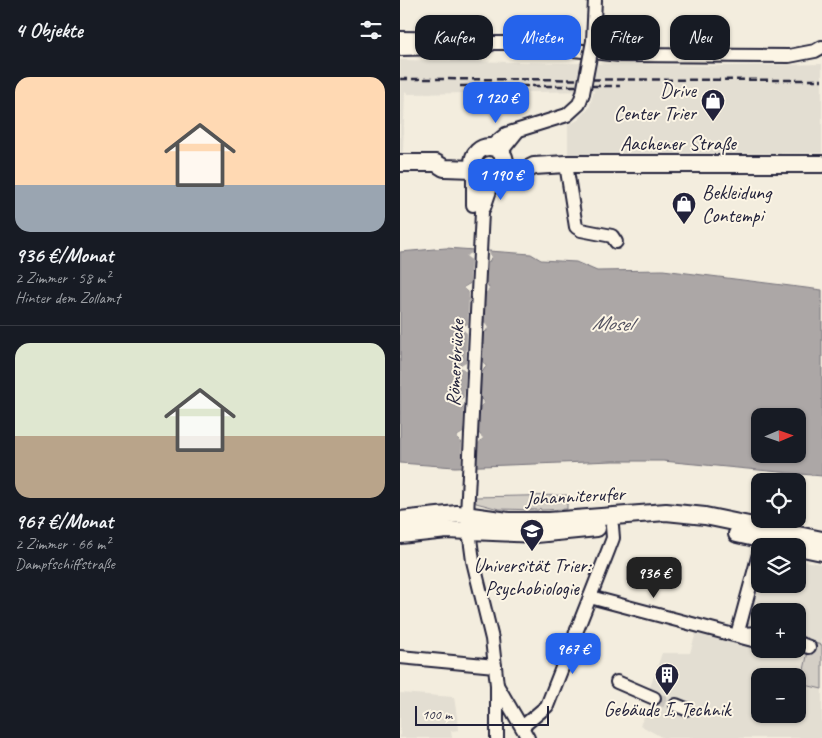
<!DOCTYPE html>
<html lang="de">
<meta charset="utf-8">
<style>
:root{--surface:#171b24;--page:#20242c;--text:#f1f3f6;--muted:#9ea1a6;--line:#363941;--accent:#2563eb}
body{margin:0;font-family:Caveat,sans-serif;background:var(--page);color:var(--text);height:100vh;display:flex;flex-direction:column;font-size:19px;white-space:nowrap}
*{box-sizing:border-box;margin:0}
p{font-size:16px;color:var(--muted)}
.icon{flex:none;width:28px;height:28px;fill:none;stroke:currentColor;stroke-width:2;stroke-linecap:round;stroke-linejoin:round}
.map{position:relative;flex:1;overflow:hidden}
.drawer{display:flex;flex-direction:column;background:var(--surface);width:400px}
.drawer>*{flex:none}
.guide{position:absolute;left:15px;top:15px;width:331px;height:45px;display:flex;gap:10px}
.needle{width:32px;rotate:88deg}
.controls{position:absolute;left:351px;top:408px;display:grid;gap:10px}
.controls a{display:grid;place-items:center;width:55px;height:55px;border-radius:10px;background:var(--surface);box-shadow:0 1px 4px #0004;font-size:25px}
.scale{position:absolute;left:15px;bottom:12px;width:134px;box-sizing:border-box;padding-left:5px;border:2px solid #22223b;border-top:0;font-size:14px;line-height:18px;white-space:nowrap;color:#22223b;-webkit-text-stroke:4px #fcf5e5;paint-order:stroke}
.price{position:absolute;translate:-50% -42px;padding:0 11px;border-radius:10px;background:var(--accent);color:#fff;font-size:16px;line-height:32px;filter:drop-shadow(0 1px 2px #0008)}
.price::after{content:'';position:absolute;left:50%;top:30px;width:15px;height:11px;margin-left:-8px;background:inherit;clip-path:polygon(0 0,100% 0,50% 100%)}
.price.current{background:#222;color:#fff}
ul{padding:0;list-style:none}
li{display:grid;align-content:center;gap:10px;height:265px;padding:0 15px}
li+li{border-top:1px solid var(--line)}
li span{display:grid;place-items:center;height:155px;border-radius:15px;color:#555}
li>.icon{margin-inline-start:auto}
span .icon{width:90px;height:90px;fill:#fffc;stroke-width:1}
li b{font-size:21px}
h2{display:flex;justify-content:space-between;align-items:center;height:60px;padding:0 15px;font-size:21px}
.pill{padding:0 18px;border-radius:15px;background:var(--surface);box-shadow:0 1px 4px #0004;font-size:18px;line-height:45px}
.pill.current{background:var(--accent);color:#fff}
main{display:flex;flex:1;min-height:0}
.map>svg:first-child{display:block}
.built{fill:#e3ded2;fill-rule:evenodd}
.green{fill:#d4cfc6;stroke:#7b7880}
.water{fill:#aca7a6;stroke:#75727b;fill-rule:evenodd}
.pier{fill:#f3edde}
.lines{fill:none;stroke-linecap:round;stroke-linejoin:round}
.minor-tunnel{stroke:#c9c4bd;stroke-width:12;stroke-dasharray:12 6;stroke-linecap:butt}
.minor-casing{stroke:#22223b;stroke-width:16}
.major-casing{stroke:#22223b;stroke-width:20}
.minor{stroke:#fcf5e5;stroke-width:12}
.major{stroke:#fcf5e5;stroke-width:16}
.rail{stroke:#22223b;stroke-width:2.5;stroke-dasharray:8 4;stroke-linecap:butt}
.minor-bridge-casing{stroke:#22223b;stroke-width:16;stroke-linecap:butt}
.minor-bridge{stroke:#fcf5e5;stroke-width:12}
.labels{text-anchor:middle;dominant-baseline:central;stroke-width:4;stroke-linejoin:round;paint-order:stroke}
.poi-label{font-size:20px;fill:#22223b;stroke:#fcf5e5}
.street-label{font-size:20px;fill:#22223b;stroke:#fcf5e5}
.water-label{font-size:21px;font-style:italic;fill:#525160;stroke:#fcf5e5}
</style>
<main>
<section class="drawer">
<h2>4 Objekte<svg class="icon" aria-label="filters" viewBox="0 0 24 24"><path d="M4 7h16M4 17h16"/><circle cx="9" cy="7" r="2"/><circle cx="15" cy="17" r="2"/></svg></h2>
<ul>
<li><span style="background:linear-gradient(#ffd9b3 70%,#9aa5b1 0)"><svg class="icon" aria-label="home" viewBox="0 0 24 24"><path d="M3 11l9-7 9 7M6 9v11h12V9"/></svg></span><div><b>936 €/Monat</b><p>2 Zimmer · 58 m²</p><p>Hinter dem Zollamt</p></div></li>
<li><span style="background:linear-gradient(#dfe7d0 60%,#b9a48a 0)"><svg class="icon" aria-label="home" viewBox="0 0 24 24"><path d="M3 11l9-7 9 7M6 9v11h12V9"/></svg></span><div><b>967 €/Monat</b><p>2 Zimmer · 66 m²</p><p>Dampfschiffstraße</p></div></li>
</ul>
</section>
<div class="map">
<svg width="422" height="738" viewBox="0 0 422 738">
<rect width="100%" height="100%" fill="#f3edde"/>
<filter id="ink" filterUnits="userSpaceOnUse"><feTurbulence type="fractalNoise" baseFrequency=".02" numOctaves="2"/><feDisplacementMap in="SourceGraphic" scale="10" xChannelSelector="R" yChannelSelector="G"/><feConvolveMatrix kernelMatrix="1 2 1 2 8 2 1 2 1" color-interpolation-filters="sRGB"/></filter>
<g filter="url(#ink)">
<g class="built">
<polygon points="0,60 330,66 422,64 422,153 168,154 168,125 178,120 189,108 194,91 8,94 5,91 3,151 0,157"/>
<path d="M398,560L422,564V738H263L240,725L254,698L249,690L262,653H290L297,629L342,641L360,571V584H398ZM360,611H398V649H360ZM360,676H398V714H360Z"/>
<polygon points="0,693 54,697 59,730 51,731 52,738 0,738"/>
</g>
<g class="green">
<polygon points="167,495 167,509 141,510 140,508 138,510 99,509 76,503 75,497"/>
<polygon points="410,642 422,645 422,689 401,684"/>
</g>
<path class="water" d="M46,248L131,254L141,260L176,262L197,271L263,270L422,290V476L263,461H213L55,467L0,463V252ZM87,252L91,257L89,262L71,260L67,256ZM69,284L89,287L85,294L69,293L63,288ZM84,323L87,331C79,336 68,333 61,328ZM82,361L86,366L83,371L65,370L59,366ZM64,397H81L84,402L80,407L64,405L58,401ZM360,416H398V454H360ZM63,433L80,434L82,440L61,442L56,437Z"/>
<polygon class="pier" points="72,247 87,248 91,257 87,263 86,284 89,289 85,294 84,322 88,328 83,333 82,361 86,366 81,372 80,397 84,402 80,407 78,433 83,438 78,443 77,469 61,470 62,442 56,437 63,433 64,406 58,401 64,397 66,371 59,366 66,362 67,333 61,328 68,324 69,293 63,288 70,284 71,260 66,256 72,253"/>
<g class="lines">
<polyline class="minor-tunnel" points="254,698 276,705"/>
<defs>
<g id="minor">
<polyline points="0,38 67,39"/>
<polyline points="193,41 195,0"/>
<polyline points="0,49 85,47 93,43 108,43 220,55 389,56 415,51 422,47"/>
<polyline points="90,147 106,134 167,115 179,104 183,93"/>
<polyline points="101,152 117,132"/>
<polyline points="166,164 176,227 181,230 212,236 216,242"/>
<polyline points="81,178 82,212 67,515 73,561 92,639 97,685 97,738"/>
<polyline points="73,205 73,176 76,172"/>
<polyline points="84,208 94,179"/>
<polyline points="190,597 360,642"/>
<polyline points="340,634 360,633"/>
<polyline points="337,635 360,550"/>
<polyline points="398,643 409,647"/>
<polyline points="0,657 95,666"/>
<polyline points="217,682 254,698"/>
<polyline points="97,685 128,738"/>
<polyline points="276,705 286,709"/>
<polyline points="122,727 147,706 208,551 213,538 212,526"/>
</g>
<g id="major">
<circle cx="89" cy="163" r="16"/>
<polyline points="0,163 36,163 44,168 74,169"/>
<polyline points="104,170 124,171 134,166 166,164 422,164"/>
<polyline points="0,520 57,514 108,521 149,521 266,512 305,516 422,540"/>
<polyline points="337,534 392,546"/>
<polyline points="0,535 47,530 136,534 197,528"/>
<polyline points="398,547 422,552"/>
</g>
</defs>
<use href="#minor" class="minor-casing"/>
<use href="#major" class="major-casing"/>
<use href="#minor" class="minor"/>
<use href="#major" class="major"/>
<g class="rail">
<polyline points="0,79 422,80"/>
<polyline points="60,86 220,86"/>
</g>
<defs>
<polyline id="minor-bridge" points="183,93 193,41"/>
</defs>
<use href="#minor-bridge" class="minor-bridge-casing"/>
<use href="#minor-bridge" class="minor-bridge"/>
</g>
</g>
<defs>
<symbol id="shop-pin" viewBox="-11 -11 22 30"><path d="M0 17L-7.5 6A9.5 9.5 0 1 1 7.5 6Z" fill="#22223b" stroke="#fcf5e5"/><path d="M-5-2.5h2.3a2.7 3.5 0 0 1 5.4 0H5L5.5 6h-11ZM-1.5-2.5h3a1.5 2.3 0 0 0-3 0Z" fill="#fff"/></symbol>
<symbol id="university-pin" viewBox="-11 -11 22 30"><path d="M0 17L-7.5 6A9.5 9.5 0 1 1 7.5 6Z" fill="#22223b" stroke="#fcf5e5"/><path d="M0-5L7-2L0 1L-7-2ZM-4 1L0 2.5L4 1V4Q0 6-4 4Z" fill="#fff"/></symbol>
<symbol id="building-pin" viewBox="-11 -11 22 30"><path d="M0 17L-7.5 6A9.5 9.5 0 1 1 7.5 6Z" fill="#22223b" stroke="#fcf5e5"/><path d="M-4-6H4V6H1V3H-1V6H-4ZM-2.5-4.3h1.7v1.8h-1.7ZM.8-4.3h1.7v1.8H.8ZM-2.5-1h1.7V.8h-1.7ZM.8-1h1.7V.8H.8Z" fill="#fff"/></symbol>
</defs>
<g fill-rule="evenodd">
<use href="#shop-pin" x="299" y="87" width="28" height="38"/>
<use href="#shop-pin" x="270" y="190" width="28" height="38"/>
<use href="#university-pin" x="118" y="517" width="28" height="38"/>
<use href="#building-pin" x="253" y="661" width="28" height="38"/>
</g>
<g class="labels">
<g class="poi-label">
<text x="296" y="90" text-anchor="end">Drive<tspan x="296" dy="23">Center Trier</tspan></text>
<text x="302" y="192" text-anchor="start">Bekleidung<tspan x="302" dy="23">Contempi</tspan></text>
<text x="132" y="565">Universität Trier:<tspan x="132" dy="23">Psychobiologie</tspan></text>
<text x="267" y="709">Gebäude I, Technik</text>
</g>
<g class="street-label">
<text x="278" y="143">Aachener Straße</text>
<text transform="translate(55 363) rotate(-87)">Römerbrücke</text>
<text transform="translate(175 496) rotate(-3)">Johanniterufer</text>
</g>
<g class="water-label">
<text transform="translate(212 323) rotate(3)">Mosel</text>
</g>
</g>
</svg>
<div class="controls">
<a><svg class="needle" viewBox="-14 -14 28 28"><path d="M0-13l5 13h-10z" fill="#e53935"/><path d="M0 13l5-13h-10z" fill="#9ea1a6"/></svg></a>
<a><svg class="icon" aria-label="locate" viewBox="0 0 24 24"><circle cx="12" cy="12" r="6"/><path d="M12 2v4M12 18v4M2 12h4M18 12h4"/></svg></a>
<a><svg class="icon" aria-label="layers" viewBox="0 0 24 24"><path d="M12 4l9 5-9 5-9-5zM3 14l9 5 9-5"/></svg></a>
<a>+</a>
<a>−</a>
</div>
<div class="scale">100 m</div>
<b class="price" style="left:96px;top:124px">1 120 €</b>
<b class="price" style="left:101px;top:201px">1 190 €</b>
<b class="price current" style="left:254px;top:599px">936 €</b>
<b class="price" style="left:173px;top:675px">967 €</b>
<div class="guide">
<a class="pill">Kaufen</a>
<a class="pill current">Mieten</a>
<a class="pill">Filter</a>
<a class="pill">Neu</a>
</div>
</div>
</main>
